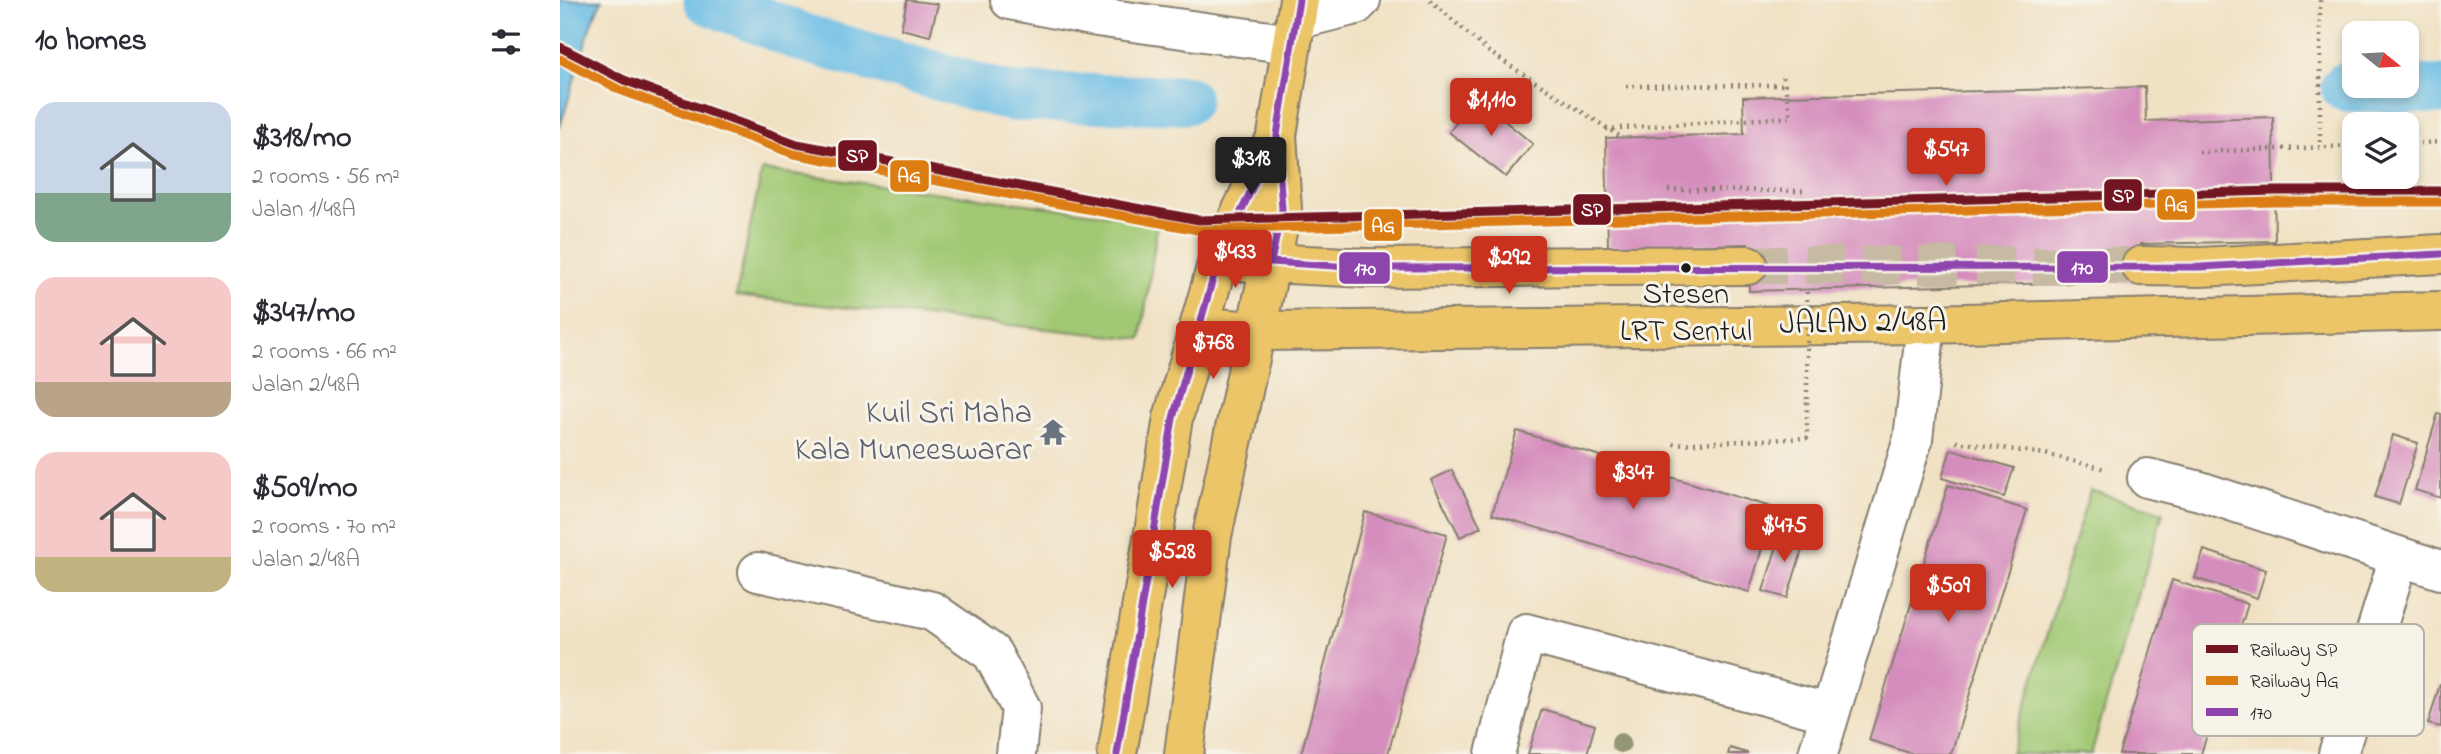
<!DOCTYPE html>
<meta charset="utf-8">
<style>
:root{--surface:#fff;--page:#f2f2f3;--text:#2b2b33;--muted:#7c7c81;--accent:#c8321e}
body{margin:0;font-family:"Indie Flower",sans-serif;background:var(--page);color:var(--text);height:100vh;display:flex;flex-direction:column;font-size:26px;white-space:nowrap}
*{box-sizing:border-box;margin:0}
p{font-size:23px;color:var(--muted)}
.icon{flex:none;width:38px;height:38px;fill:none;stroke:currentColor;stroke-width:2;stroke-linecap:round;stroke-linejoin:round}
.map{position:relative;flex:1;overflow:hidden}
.side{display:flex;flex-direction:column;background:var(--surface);width:560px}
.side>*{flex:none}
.needle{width:46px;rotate:108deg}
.tools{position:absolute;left:1782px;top:21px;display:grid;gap:14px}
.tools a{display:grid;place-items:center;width:77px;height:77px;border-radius:14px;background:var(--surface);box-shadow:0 4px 10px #0003;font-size:35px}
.price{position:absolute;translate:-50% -60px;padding:0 16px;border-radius:7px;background:var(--accent);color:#fff;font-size:23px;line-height:46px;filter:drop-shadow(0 2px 4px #0008)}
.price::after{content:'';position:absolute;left:50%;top:42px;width:21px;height:16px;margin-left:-10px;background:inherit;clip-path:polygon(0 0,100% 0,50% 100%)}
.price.active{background:#222;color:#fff}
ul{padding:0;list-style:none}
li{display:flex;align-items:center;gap:21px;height:175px;padding:0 35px}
li span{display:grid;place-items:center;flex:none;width:196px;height:140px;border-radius:21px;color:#555}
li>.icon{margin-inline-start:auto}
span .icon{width:84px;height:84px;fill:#fffc;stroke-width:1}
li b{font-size:30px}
h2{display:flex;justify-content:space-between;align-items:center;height:84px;padding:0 35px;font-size:30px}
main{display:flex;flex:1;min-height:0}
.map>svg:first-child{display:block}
.green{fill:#a1c975;stroke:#5e7248;stroke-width:2}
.water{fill:#68bce5;stroke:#426c80;stroke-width:2}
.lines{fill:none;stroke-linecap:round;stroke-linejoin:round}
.canal{stroke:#68bce5;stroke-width:49}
.building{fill:#d58dbd}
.major-tunnel{stroke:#c6baa2;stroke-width:38;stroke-dasharray:38 19;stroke-linecap:butt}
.minor-casing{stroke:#867e70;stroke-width:42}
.major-casing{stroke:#867e70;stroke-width:42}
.path{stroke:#867e70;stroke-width:4.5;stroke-dasharray:2 5;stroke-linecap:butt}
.minor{stroke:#fff;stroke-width:38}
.major{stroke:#edc569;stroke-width:38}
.path-bridge{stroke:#867e70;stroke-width:4.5;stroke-dasharray:2 5;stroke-linecap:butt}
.bus-1-casing{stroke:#f7f3e8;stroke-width:12}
.bus-1{stroke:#8e44ad;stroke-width:7}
.rail-1-casing{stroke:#f7f3e8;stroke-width:14}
.rail-2-casing{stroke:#f7f3e8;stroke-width:14}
.rail-1{stroke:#721422;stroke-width:9}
.rail-2{stroke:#dc7d12;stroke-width:9}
.tree{fill:#959678}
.bus-dot{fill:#1c1c1c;stroke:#f7f3e8;stroke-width:2.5}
.labels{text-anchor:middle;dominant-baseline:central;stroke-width:6;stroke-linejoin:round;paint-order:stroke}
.bus-label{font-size:30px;fill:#1c1c1c;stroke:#f7f3e8}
.street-label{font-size:32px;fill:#1c1c1c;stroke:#f7f3e8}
.worship-label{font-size:32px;fill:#5b616d;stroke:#f7f3e8;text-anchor:end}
.key{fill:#f7f3e8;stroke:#b5b2ab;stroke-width:2}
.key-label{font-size:19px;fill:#1c1c1c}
.line-badge{stroke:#f7f3e8;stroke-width:2.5}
.badge-label{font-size:19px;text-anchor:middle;font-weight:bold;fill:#fff}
</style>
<main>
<section class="side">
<h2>10 homes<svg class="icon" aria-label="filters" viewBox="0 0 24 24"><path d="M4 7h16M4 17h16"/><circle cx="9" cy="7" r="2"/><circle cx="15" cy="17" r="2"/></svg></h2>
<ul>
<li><span style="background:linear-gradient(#c9d6e8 65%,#7fa58c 0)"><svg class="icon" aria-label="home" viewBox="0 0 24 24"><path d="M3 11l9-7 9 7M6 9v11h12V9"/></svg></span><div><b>$318/mo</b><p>2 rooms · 56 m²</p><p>Jalan 1/48A</p></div></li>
<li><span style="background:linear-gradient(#f6c9c9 75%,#b9a48a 0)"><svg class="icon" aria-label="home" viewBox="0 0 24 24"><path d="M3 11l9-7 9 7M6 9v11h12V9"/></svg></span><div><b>$347/mo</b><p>2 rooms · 66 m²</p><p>Jalan 2/48A</p></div></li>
<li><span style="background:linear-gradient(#f6c9c9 75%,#c2b280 0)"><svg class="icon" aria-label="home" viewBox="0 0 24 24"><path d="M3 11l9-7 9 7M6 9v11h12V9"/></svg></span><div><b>$509/mo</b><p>2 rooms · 70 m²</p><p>Jalan 2/48A</p></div></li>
</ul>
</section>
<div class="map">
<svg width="1881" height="754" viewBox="0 0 1881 754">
<rect width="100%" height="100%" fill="#f7f3e8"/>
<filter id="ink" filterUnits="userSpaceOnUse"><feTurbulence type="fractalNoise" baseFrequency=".0143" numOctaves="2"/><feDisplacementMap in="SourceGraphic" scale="14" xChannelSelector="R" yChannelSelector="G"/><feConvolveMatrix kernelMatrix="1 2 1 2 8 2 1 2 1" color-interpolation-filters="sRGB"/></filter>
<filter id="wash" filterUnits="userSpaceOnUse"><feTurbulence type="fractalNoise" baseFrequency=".00686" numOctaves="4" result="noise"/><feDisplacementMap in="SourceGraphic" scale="28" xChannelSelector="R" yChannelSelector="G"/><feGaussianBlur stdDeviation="1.57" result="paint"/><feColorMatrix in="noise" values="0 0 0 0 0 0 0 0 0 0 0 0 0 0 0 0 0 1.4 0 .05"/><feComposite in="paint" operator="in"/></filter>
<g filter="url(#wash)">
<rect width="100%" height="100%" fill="#f0e1c3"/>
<g class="green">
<polygon points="202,170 598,221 581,339 176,296"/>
<polygon points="1530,490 1603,512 1531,754 1451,754"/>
</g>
<polygon class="water" points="0,0 42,0 32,21 0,127"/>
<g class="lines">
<g class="canal">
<polyline points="148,0 243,38 451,97 626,100"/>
<polyline points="1785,87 1881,90"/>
</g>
</g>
<g id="blocks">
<g class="building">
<polygon points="347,0 378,4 370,36 341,29"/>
<polygon points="1585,87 1586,121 1713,117 1715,241 1581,244 1582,281 1189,291 1188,244 1048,248 1046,138 1184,134 1183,97"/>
<polygon points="916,98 973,144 946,177 889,132"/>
<polygon points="1878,413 1881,414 1881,498 1855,490"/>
<polygon points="957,431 1214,508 1189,592 932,514"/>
<polygon points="1833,435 1858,443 1839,504 1815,497"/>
<polygon points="1391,449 1454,468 1444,497 1382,478"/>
<polygon points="892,470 921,527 900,537 871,480"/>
<polygon points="1388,485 1467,510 1391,754 1353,754 1309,740"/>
<polygon points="805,512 887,534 828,754 741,754"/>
<polygon points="1222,530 1246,538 1227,598 1203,591"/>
<polygon points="1644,550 1706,570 1697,598 1635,578"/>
<polygon points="1612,580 1688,604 1641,754 1559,754"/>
<polygon points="1880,684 1881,684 1881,727 1868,724"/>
<polygon points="982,709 1035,725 1027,754 968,754"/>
<polygon points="1170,748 1187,753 1187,754 1168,754"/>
</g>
</g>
</g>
<g filter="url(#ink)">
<use href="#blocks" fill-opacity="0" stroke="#867e70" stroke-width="2"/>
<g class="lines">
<polyline class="major-tunnel" points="1188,265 1581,266"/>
<defs>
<g id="minor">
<polyline points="450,0 537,17 731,44"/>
<polyline points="736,20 796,5 801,0"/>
<polyline points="1587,478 1640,491 1881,570"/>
<polyline points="198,572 372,611 432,653 461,708 456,754"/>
<polyline points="935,754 966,633 1269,713"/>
<polyline points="1258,754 1353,439 1366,324"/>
<polyline points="1778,754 1839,557"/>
</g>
<g id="major">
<polyline points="686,262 807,268 1188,265"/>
<polyline points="1581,266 1641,267 1881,254"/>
<polyline points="641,327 696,331 1366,324 1881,311"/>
<polyline points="557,754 613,418 658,261 715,140"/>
<polyline points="624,754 652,536 722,209 717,135 739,0"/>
</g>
</defs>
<use href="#minor" class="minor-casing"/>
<use href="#major" class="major-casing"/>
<g class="path">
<polyline points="870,0 929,52 1061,137"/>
<polyline points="1760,0 1760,147"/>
<polyline points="1066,86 1225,85"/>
<polyline points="1046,129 1231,117 1223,76"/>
<polyline points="1846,144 1881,142"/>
<polyline points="1639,152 1794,146"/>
<polyline points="1108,190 1247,191"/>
<polyline points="1396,442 1485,454 1545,469"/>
<polyline points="1113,444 1247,438 1247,399"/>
</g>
<use href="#minor" class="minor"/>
<use href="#major" class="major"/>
<polyline class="path-bridge" points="1247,399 1247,290"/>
<defs>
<g id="bus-1">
<polyline points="739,0 717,135 722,209 711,262 807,268 1641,267 1881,254"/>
<polyline points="557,754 613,418 658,261 701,169"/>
</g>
</defs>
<use href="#bus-1" class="bus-1-casing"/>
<use href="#bus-1" class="bus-1"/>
<defs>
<polyline id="rail-1" points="0,47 64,80 237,144 639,220 1715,191 1881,191"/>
<polyline id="rail-2" points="0,59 60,90 234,154 638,230 1715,202 1881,202"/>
</defs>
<use href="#rail-1" class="rail-1-casing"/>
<use href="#rail-2" class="rail-2-casing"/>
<use href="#rail-1" class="rail-1"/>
<use href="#rail-2" class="rail-2"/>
</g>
<circle class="tree" cx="1061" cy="743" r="10"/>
</g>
<defs>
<symbol id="temple-bare" viewBox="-9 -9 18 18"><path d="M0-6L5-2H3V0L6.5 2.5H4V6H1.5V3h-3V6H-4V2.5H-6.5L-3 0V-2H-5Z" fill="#6b7280" stroke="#f7f3e8" stroke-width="2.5" paint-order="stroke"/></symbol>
</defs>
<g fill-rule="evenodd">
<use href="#temple-bare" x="474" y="413" width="38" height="38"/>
</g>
<circle class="bus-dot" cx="1126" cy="268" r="6"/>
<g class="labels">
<g class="bus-label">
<text x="1126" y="296">Stesen<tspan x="1126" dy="37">LRT Sentul</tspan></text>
</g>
<g class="street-label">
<text transform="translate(1303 324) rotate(-1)">JALAN 2/48A</text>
</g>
<g class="worship-label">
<text x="472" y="414">Kuil Sri Maha<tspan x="472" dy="37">Kala Muneeswarar</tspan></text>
</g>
</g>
<rect x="1632" y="624" width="232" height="112" rx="10" class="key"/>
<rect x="1646" y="645" width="32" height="8" fill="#721422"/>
<rect x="1646" y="676" width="32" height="9" fill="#dc7d12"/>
<rect x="1646" y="708" width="32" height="8" fill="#8e44ad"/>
<g class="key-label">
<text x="1690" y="656">Railway SP</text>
<text x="1690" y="687">Railway AG</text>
<text x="1690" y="719">170</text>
</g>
<g class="line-badge">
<rect x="277" y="139" width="41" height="33" rx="7" fill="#721422"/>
<rect x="329" y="159" width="41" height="34" rx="7" fill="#dc7d12"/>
<rect x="1543" y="178" width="40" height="34" rx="7" fill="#721422"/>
<rect x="1596" y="188" width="40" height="33" rx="7" fill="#dc7d12"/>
<rect x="1012" y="193" width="40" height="33" rx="7" fill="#721422"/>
<rect x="803" y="208" width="40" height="34" rx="7" fill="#dc7d12"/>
<rect x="1496" y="250" width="53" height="34" rx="7" fill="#8e44ad"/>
<rect x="778" y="251" width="53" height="34" rx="7" fill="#8e44ad"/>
</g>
<g class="badge-label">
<text x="297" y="162">SP</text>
<text x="349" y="182">AG</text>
<text x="1563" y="202">SP</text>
<text x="1616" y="211">AG</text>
<text x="1032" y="216">SP</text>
<text x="823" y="232">AG</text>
<text x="1522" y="274">170</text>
<text x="805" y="275">170</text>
</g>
</svg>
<div class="tools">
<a><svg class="needle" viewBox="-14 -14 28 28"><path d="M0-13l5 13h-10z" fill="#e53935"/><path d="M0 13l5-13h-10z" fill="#7c7c81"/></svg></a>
<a><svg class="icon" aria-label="layers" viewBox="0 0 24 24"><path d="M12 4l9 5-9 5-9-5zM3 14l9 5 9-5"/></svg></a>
</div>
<b class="price" style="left:931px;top:138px">$1,110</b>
<b class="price" style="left:1386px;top:188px">$547</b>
<b class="price active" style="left:691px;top:197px">$318</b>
<b class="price" style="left:675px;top:290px">$433</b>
<b class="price" style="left:949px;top:296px">$292</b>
<b class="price" style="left:653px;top:381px">$768</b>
<b class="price" style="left:1073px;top:511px">$347</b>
<b class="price" style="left:1224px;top:564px">$475</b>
<b class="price" style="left:612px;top:590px">$528</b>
<b class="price" style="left:1388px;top:624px">$509</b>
</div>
</main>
